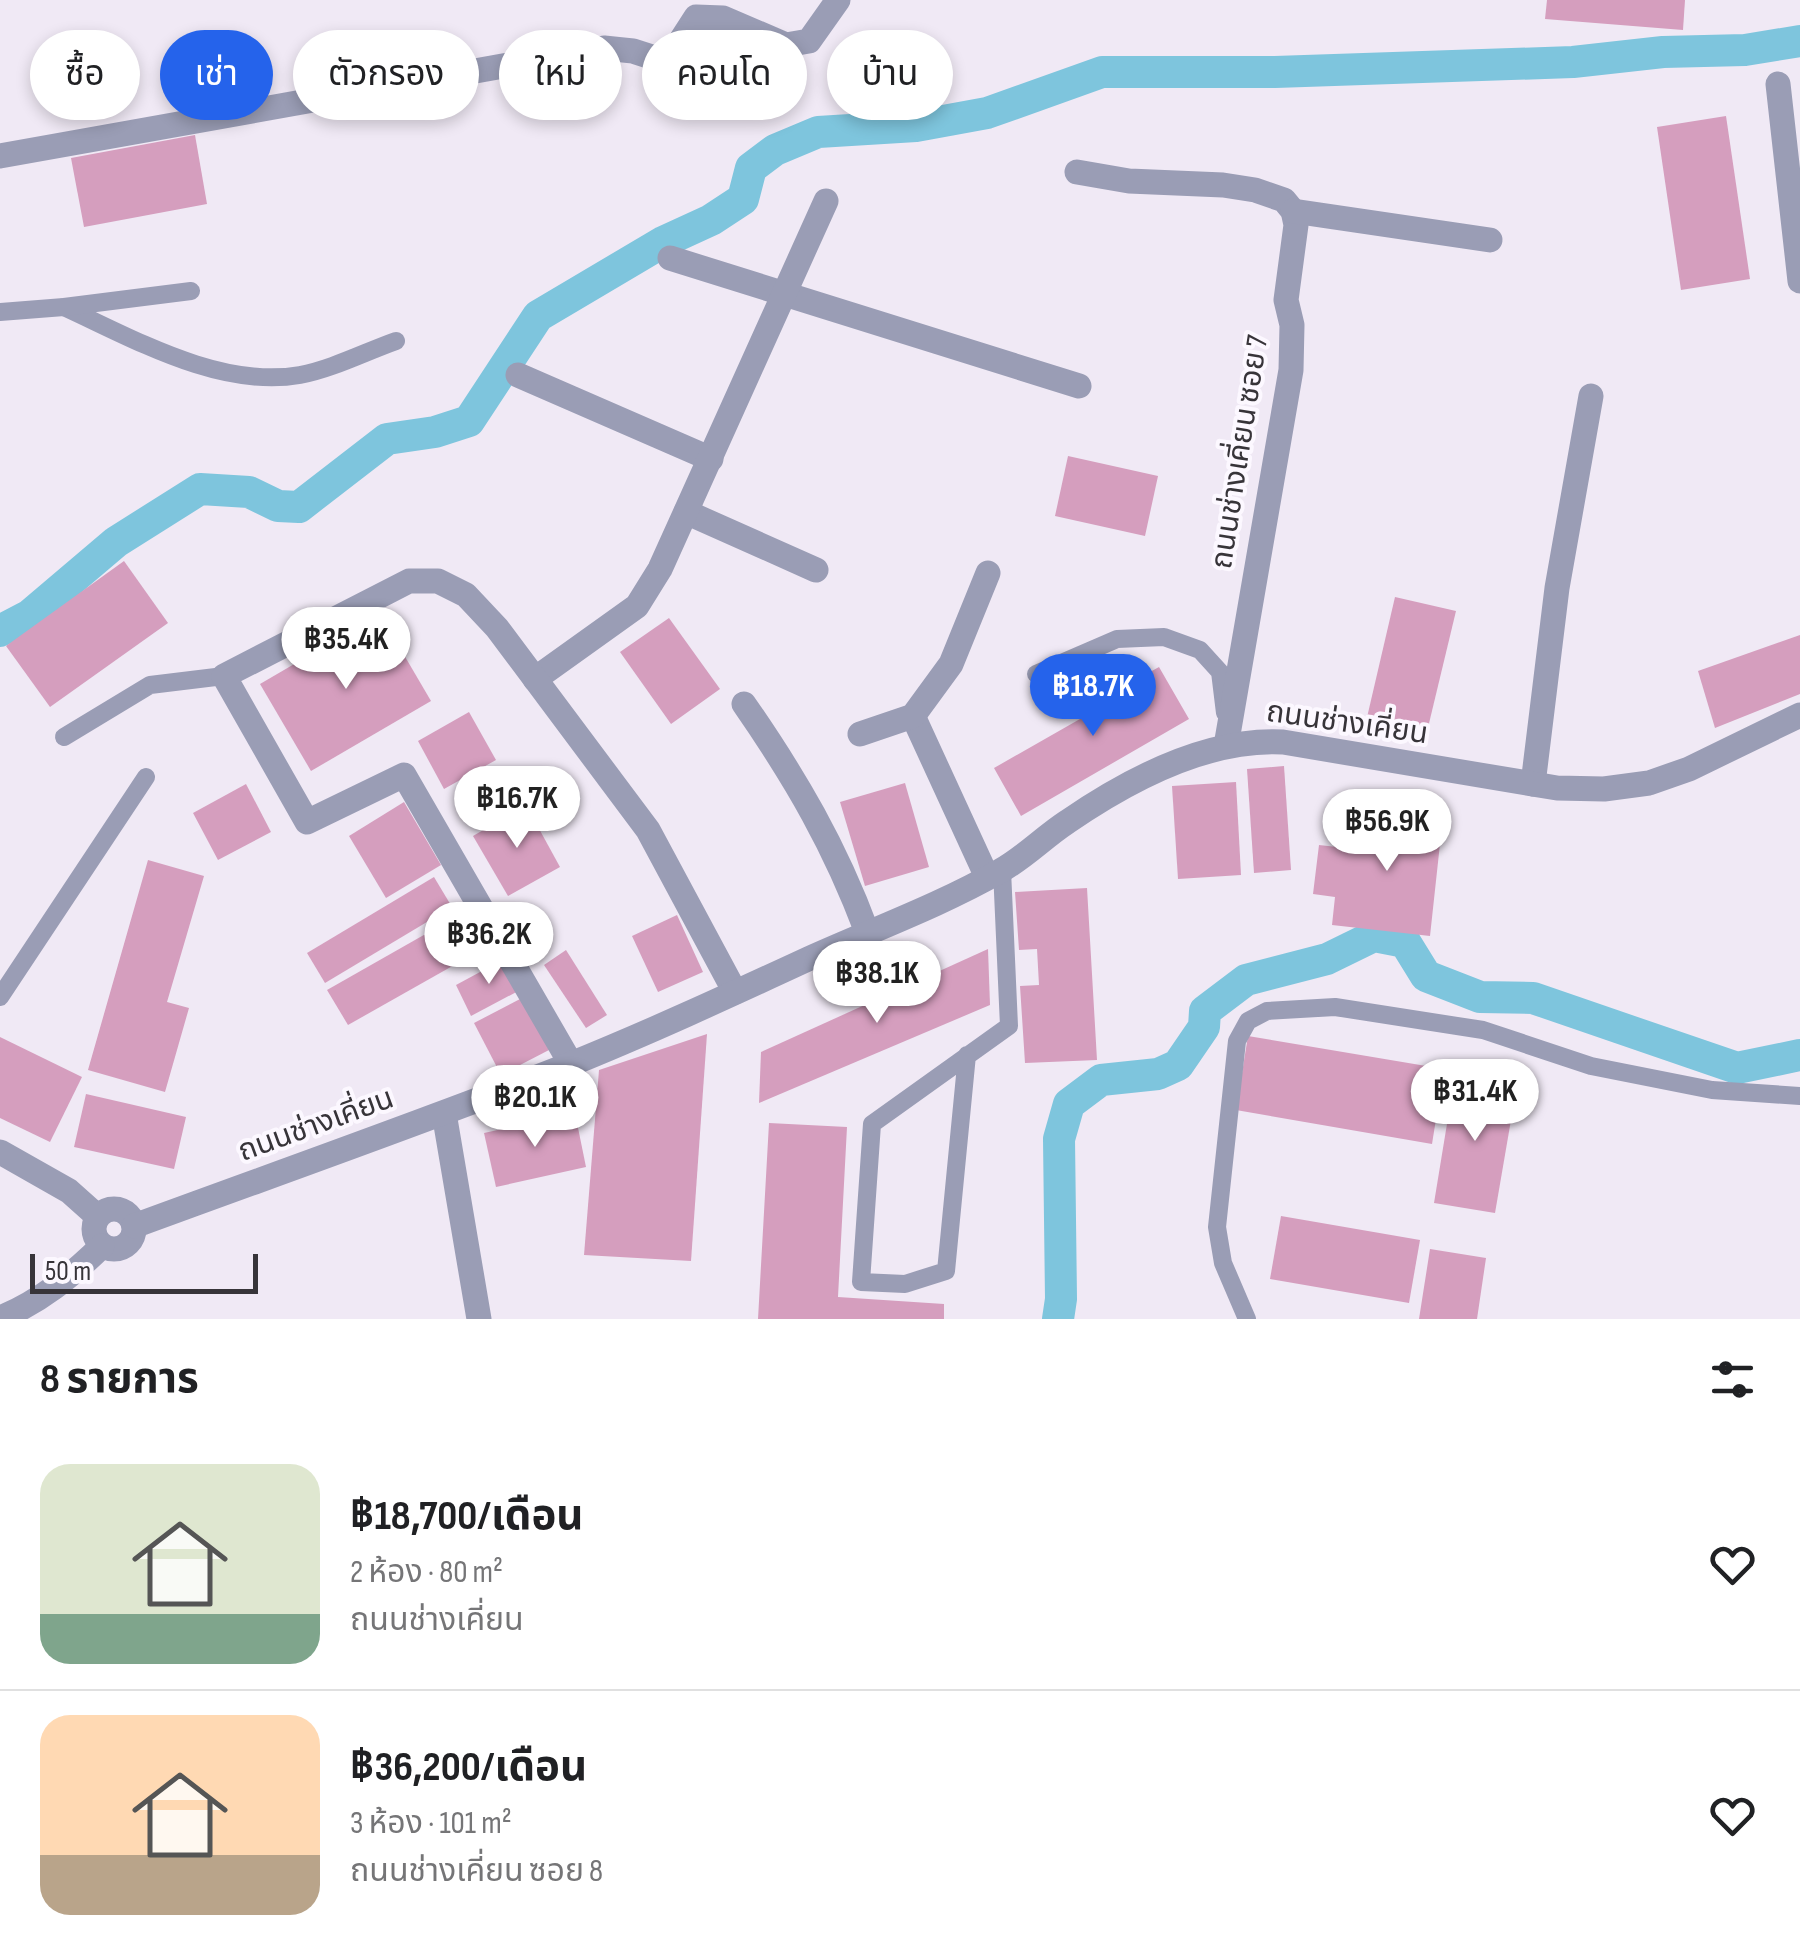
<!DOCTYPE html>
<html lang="th">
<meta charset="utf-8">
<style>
:root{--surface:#fff;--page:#f6f6f6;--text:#202124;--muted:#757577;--line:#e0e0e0;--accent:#2563eb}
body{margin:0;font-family:"Sofia Sans Condensed","Noto Sans Thai",sans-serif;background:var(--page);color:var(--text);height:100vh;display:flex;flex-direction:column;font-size:38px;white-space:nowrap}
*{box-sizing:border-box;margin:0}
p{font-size:32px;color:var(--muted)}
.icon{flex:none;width:55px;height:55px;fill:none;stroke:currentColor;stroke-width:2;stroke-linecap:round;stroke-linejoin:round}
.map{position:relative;height:1319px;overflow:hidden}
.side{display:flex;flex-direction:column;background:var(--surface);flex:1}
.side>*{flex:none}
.top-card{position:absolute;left:30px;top:30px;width:1000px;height:90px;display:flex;gap:20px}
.scale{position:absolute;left:30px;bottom:25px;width:228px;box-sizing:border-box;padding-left:10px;border:5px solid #373439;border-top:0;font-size:28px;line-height:35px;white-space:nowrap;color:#373439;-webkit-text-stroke:8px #fcf8ff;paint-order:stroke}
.price{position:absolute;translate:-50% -85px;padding:0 22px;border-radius:35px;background:#fff;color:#222;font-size:32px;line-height:65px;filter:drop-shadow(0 2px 5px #0008)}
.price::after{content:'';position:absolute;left:50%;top:60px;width:30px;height:22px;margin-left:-15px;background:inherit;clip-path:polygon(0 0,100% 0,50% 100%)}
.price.selected{background:var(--accent);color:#fff}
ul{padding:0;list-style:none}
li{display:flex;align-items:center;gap:30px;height:250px;padding:0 40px}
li+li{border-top:2px solid var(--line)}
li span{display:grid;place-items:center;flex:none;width:280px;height:200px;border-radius:30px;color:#555}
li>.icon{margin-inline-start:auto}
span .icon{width:120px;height:120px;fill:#fffc;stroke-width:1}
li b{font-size:42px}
h2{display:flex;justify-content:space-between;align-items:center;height:120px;padding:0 40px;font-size:42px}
.tag{padding:0 35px;border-radius:45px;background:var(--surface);box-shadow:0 5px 15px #0003;font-size:35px;line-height:90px}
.tag.selected{background:var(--accent);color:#fff}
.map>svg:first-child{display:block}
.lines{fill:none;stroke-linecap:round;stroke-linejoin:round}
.canal{stroke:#7ec5dd;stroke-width:32}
.building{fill:#d59ebe}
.service{stroke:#9a9db5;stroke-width:18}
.minor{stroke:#9a9db5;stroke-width:25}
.labels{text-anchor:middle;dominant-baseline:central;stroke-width:8;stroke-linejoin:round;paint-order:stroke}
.street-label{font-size:30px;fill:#373439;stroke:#fcf8ff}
</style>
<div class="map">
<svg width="1800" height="1319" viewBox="0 0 1800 1319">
<rect width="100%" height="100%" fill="#f0e9f5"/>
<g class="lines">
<g class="canal">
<polyline points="0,631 30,615 116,542 200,489 249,492 278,506 299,507 387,439 435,432 469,421 538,316 663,242 711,220 743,199 751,168 775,150 818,132 916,126 987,113 1102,72 1275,72 1573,62 1663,52 1745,50 1800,41"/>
<polyline points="1058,1319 1061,1299 1059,1139 1069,1104 1101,1080 1158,1074 1178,1065 1204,1027 1205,1011 1246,980 1327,959 1374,936 1405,942 1426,976 1480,997 1533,998 1737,1068 1800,1055"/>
</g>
</g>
<g class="building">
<polygon points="1547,0 1685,0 1683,30 1545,19"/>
<polygon points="1726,116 1750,279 1681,290 1657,127"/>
<polygon points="195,135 207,204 84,227 71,158"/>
<polygon points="1068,456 1158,476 1145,536 1055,516"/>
<polygon points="124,561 168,623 50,707 6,646"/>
<polygon points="1395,597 1456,611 1425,740 1365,726"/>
<polygon points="380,614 431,701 311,771 260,684"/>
<polygon points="669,618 720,689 671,724 620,652"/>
<polygon points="1800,635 1800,694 1715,728 1698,671"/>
<polygon points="1159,667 1189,719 1021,816 994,768 1094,711 1082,690 1115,672 1123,687"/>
<polygon points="469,712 496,760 444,789 418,741"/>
<polygon points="1284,766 1291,870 1254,873 1247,769"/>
<polygon points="1236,782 1241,875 1178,879 1172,786"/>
<polygon points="905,783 929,867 865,886 840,802"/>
<polygon points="246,784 271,832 218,860 193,813"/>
<polygon points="1387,801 1444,807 1430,936 1332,925 1335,897 1313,894 1319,845 1382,852"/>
<polygon points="404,802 441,865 386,898 349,836"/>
<polygon points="526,805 560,867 508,896 473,836"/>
<polygon points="148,860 204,876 167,1002 189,1008 165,1092 88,1070"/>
<polygon points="434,877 452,907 325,983 307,953"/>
<polygon points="1087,888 1097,1060 1025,1063 1020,986 1039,985 1037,949 1019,950 1015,892"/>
<polygon points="459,915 479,951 348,1025 327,990"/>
<polygon points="677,915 703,972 658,992 632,936"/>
<polygon points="988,949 990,1005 759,1103 761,1052"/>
<polygon points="566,950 607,1015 586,1028 544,965"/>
<polygon points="506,958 522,989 471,1016 456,985"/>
<polygon points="522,998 549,1050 501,1075 474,1023"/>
<polygon points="707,1034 691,1261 584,1255 599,1070"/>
<polygon points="1248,1036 1444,1069 1432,1144 1236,1110"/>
<polygon points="0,1037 82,1077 50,1142 0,1118"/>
<polygon points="1455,1075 1517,1085 1495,1213 1434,1203"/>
<polygon points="86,1094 186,1117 174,1169 74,1147"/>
<polygon points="575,1113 586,1167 496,1187 484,1133"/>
<polygon points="769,1123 847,1127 838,1297 944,1304 944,1319 758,1319"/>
<polygon points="1281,1216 1420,1240 1409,1303 1270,1279"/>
<polygon points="1430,1249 1486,1258 1477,1319 1419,1319"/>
</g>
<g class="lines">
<g class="service">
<path d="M64,307C134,339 220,389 300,375C332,369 365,352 396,341"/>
<polyline points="0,312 64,307 191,291"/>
<polyline points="1036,674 1117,639 1164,637 1200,650 1220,672 1225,713"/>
<polyline points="64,737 150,685 224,676"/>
<polyline points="0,997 146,777"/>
<polyline points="967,1055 946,1271 905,1284 861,1282 872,1124 1009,1026 1002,870"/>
<polyline points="1247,1319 1223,1263 1217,1227 1237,1041 1248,1021 1267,1011 1335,1007 1483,1030 1591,1066 1712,1090 1800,1096"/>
</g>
<g class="minor">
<polyline points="1778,84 1800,281"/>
<polyline points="0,156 604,48 633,51 667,62 696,17 723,18 786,45 809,41 838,0"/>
<polyline points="1077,172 1129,181 1223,185 1255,190 1284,200 1293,211 1296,225 1286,300 1292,325 1291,370 1226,746"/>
<polyline points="1293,211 1490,240"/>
<polyline points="670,258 1079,386"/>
<polyline points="518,375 711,459"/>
<polyline points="686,512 816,570"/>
<polyline points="535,679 637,606 660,569 826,201"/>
<path d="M744,704C796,779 835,846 867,932"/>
<polyline points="913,716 987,877"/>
<polyline points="860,734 913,716 951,664 988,573"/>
<polyline points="1533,784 1557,588 1591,396"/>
<polyline points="571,1064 404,775 307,822 224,676 409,581 438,581 466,595 497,628 648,830 735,992"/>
<polyline points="444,1113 479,1319"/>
<polyline points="0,1152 69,1191 97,1216"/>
<circle cx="114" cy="1229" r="20"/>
<path d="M134,1226C278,1173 423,1122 566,1066C648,1033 728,996 808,959C870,931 941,905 1000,871C1024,858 1044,837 1067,822C1128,780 1207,738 1283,742L1557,788L1604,789L1649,783L1689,769L1800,715"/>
<path d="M0,1318C40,1302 71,1276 102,1246"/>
</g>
</g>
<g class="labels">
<g class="street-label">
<text transform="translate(1240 452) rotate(-81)">ถนนช่างเคี่ยน ซอย 7</text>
<text transform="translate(1347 723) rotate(8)">ถนนช่างเคี่ยน</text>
<text transform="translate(316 1125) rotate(-20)">ถนนช่างเคี่ยน</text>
</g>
</g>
</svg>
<div class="scale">50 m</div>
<b class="price" style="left:346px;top:692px">฿35.4K</b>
<b class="price selected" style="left:1093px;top:739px">฿18.7K</b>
<b class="price" style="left:517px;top:851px">฿16.7K</b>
<b class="price" style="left:1387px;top:874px">฿56.9K</b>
<b class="price" style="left:489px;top:987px">฿36.2K</b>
<b class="price" style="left:877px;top:1026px">฿38.1K</b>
<b class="price" style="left:1475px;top:1144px">฿31.4K</b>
<b class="price" style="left:535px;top:1150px">฿20.1K</b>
<div class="top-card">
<a class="tag">ซื้อ</a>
<a class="tag selected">เช่า</a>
<a class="tag">ตัวกรอง</a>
<a class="tag">ใหม่</a>
<a class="tag">คอนโด</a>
<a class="tag">บ้าน</a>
</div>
</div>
<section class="side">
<h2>8 รายการ<svg class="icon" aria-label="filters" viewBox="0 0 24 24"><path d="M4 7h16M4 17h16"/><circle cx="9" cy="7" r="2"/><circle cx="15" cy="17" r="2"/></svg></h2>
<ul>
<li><span style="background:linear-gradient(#dfe7d0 75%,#7fa58c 0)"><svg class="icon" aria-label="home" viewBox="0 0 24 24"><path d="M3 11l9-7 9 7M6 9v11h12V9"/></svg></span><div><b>฿18,700/เดือน</b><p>2 ห้อง · 80 m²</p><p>ถนนช่างเคี่ยน</p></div><svg class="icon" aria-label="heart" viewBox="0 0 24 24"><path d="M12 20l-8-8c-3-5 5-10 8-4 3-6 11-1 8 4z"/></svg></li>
<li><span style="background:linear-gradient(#ffd9b3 70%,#b9a48a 0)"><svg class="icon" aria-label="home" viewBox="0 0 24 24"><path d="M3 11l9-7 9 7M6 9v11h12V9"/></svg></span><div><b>฿36,200/เดือน</b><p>3 ห้อง · 101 m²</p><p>ถนนช่างเคี่ยน ซอย 8</p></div><svg class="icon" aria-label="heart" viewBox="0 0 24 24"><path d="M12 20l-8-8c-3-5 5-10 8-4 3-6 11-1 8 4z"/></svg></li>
</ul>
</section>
